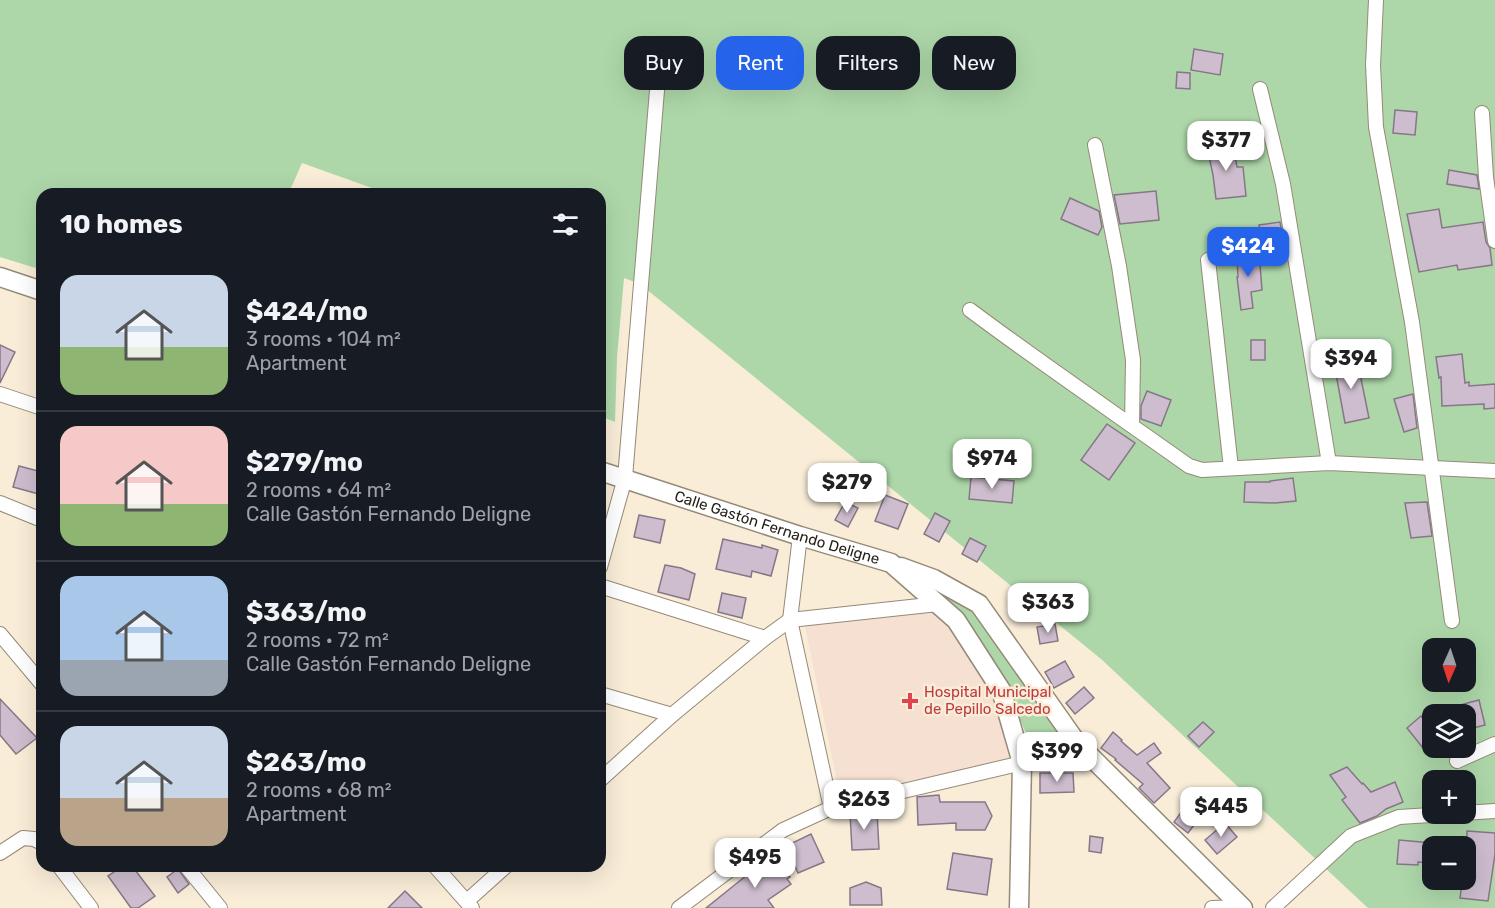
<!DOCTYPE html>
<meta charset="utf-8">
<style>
:root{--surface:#171b24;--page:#20242c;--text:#f1f3f6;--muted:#9ea1a6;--line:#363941;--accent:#2563eb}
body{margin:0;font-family:Rubik,sans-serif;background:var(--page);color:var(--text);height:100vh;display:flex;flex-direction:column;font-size:22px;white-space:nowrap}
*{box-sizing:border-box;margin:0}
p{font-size:20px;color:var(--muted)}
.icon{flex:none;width:33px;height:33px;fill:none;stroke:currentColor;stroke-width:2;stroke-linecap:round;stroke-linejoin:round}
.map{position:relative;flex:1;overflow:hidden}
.details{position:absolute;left:36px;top:188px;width:570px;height:684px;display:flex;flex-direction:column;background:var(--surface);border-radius:18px;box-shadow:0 6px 24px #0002}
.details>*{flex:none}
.guide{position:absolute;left:624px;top:36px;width:570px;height:54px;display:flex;gap:12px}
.needle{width:39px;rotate:183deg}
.fabs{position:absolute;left:1422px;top:638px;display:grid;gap:12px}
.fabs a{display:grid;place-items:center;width:54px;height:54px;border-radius:12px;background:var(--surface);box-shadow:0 6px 24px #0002;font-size:30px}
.price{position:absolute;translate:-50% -51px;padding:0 14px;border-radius:12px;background:#fff;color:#222;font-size:20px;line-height:39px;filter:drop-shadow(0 2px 3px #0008)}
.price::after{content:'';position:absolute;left:50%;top:36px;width:18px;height:14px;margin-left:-9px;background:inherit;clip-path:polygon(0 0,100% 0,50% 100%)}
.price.active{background:var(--accent);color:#fff}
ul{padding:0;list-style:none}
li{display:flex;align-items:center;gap:18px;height:150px;padding:0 24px}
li+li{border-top:2px solid var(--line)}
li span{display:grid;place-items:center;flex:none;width:168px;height:120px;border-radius:18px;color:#555}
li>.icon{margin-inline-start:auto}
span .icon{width:72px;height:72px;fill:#fffc;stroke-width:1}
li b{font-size:26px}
h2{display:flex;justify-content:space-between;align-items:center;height:72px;padding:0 24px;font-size:26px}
.tag{padding:0 21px;border-radius:18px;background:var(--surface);box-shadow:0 6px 24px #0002;font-size:21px;line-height:54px}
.tag.active{background:var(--accent);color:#fff}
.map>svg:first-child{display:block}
.medical{fill:#f5e0d2}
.green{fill:#add7a9;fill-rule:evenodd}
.building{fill:#cdbdce;stroke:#867787;stroke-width:1.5}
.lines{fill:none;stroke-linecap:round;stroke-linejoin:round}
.street-casing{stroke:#958a77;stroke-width:16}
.secondary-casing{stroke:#958a77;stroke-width:21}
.street{stroke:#fff;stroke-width:14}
.secondary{stroke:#fff;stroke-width:18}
.health-dot{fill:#e0444e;stroke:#f9edd8;stroke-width:2}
.labels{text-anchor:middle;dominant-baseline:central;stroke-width:5;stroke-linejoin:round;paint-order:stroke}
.street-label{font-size:15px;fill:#231f17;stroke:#f9edd8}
.health-label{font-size:15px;fill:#be3a42;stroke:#f9edd8;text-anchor:start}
</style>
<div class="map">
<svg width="1495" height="908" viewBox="0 0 1495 908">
<rect width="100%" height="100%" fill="#f9edd8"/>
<polygon class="medical" points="933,611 947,616 994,686 1014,753 1009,760 840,796 805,626"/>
<g class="green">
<path d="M0,0H1495V908H1368L1101,659L640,284L624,278L617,357L615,422L600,416V194L383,193V192L302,163L291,188L286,193L42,194V270L0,257ZM1432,648H1466V681H1432ZM1432,714H1466V747H1432ZM1432,780H1466V813H1432ZM1432,846H1466V879H1432Z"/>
<polygon points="934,584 975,613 1004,652 1065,742 1034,752 1015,708 974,634"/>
</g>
<g class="building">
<polygon points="1194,49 1223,54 1220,75 1191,70"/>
<polygon points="1177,72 1190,73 1190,89 1176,88"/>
<polygon points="1395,110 1417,112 1415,135 1393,133"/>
<polygon points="1232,141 1237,167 1243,167 1246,196 1216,199 1213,175 1207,147"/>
<polygon points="1449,170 1477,175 1479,189 1447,184"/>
<polygon points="1156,191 1159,220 1120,224 1114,195"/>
<polygon points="1070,198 1099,211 1102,227 1098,235 1061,219"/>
<polygon points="1439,209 1442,228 1483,222 1486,242 1490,248 1492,265 1458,270 1457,265 1419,272 1407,214"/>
<polygon points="1280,222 1282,235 1260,238 1259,225"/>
<polygon points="1259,252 1262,290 1251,292 1253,308 1241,310 1237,277 1238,277 1237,254"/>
<rect x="1251" y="340" width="14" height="20"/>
<polygon points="0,345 15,352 0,383"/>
<polygon points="1462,354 1465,383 1469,382 1469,386 1495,384 1495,408 1484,409 1484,404 1442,406 1441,377 1439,378 1436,357"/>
<polygon points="1358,358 1362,378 1361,379 1369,418 1345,423 1334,363"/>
<polygon points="1147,391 1171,400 1161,426 1141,419 1141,406"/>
<polygon points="1413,394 1417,428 1404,432 1394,399"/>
<polygon points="1107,424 1135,443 1109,480 1081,460"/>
<polygon points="19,466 42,472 42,495 13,487"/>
<polygon points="971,477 1014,481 1012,503 969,499"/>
<polygon points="1293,478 1296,501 1275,503 1244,502 1245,482 1270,482 1270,481"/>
<polygon points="885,495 908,504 898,529 875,521"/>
<polygon points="845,502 858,508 848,527 835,520"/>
<polygon points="1427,502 1432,536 1411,538 1405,503"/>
<polygon points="935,513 950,521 939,542 924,534"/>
<polygon points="639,515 665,520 660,543 634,537"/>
<polygon points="970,538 986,546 977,562 962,554"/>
<polygon points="723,539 762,548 762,545 778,550 771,576 752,571 751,577 716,569"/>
<polygon points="665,565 681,568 695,574 689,600 658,592"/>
<polygon points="722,593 746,598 742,618 718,612"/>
<polygon points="1055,624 1058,641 1040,644 1037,627"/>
<polygon points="1065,661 1074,677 1054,688 1045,672"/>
<polygon points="1084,687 1094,698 1075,714 1066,703"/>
<polygon points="0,699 37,738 16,754 0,735"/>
<polygon points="1479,700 1485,725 1466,730 1466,714 1441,714 1441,710"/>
<polygon points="1421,716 1432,730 1432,740 1423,748 1407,728"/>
<polygon points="1203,722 1214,732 1199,747 1188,736"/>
<polygon points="1113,732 1122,740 1121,741 1137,755 1154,743 1161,753 1147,763 1170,788 1154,803 1139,788 1143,784 1115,760 1116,759 1101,748"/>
<polygon points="1347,767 1362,784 1363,783 1371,792 1395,782 1403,802 1386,809 1377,816 1360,823 1342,800 1346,797 1330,775"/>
<polygon points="1040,773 1073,773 1074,792 1040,793"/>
<polygon points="939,795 940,802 985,802 992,816 985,830 956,830 956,823 918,825 917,797"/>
<polygon points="1193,796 1208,807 1188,833 1174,822"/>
<polygon points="877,812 879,849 852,850 850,813"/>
<polygon points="1225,823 1237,837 1217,854 1205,840"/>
<polygon points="1467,831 1495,833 1495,854 1488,901 1460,898 1462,883 1466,883"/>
<polygon points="811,834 824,862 798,873 786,846"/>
<polygon points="1090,836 1103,838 1101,853 1089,851"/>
<polygon points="1399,840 1432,843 1432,863 1418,862 1418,865 1397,864"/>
<polygon points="953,853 992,859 987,895 947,889"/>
<polygon points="770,861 790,877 787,879 791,884 768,900 774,908 706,908 747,875"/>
<polygon points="123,866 132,866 155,896 138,908 131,908 108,876"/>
<polygon points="178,869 189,884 178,893 167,877"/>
<polygon points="866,882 881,888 882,905 850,905 850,888"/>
<polygon points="405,891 422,908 388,908"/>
</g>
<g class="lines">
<defs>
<g id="street">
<polyline points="1376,0 1373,65 1376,127 1412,322 1452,621"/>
<polyline points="1260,89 1283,184 1329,463"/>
<polyline points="1482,113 1486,177 1495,241"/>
<polyline points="1095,145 1119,266 1133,360 1132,425"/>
<polyline points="1208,260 1231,468"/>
<path d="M970,310C1042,364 1116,414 1189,466L1202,470L1329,463L1495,471"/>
<polyline points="0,394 42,408"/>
<polyline points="0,503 42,520"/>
<polyline points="800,536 790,620 831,808"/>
<polyline points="600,567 625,478 660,54"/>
<polyline points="600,586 765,638"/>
<polyline points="0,634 42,684"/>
<polyline points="600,694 672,715"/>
<polyline points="1457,761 1495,744"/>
<polyline points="600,780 672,715 765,638 790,620 938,604"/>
<polyline points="0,853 23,838 34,839 42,843"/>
<polyline points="59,866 91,908"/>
<polyline points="186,866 220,908"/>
<polyline points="435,866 472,908"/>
<polyline points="467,901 506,866"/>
<polyline points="679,908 783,830 831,808 1022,763"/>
<polyline points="1212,908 1241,907"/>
<polyline points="1273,908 1351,836 1399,817 1495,811"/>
</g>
<g id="secondary">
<polyline points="0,277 42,291"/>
<path id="s1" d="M600,471L800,536L891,563L956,620L1001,690L1022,763L1019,908"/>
<polyline points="901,567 934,579 979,604 1077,743 1243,908"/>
<polyline points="1022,763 1077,743"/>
</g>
</defs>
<use href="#street" class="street-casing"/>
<use href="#secondary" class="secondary-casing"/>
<use href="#street" class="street"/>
<use href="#secondary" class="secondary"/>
</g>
<path class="health-dot" d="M907 692h6v6h6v6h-6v6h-6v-6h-6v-6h6z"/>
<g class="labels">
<g class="street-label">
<text stroke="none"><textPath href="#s1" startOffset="186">Calle Gastón Fernando Deligne</textPath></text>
</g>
<g class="health-label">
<text x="924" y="692">Hospital Municipal<tspan x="924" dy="17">de Pepillo Salcedo</tspan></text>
</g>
</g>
</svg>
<div class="fabs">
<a><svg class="needle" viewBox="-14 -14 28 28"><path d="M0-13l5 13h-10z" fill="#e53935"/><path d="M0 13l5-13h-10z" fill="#9ea1a6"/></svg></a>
<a><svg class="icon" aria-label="layers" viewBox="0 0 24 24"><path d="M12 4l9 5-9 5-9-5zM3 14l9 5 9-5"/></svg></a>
<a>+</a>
<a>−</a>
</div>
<b class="price" style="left:1226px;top:172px">$377</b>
<b class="price active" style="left:1248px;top:278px">$424</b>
<b class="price" style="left:1351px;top:390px">$394</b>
<b class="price" style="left:992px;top:490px">$974</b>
<b class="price" style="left:847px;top:514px">$279</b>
<b class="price" style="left:1048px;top:634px">$363</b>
<b class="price" style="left:1057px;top:783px">$399</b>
<b class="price" style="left:864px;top:831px">$263</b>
<b class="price" style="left:1221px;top:838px">$445</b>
<b class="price" style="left:755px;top:889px">$495</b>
<div class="guide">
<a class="tag">Buy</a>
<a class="tag active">Rent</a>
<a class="tag">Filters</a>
<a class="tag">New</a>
</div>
<section class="details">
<h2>10 homes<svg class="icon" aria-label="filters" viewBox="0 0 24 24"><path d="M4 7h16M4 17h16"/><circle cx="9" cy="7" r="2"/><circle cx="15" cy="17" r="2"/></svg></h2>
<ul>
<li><span style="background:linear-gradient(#c9d6e8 60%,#8fb573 0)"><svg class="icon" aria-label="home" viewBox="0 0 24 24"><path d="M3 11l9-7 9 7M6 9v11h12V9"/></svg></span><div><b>$424/mo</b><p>3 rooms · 104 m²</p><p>Apartment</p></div></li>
<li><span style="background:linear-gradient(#f6c9c9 65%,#8fb573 0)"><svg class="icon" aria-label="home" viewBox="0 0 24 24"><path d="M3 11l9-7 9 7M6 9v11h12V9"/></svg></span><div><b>$279/mo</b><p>2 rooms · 64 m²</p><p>Calle Gastón Fernando Deligne</p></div></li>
<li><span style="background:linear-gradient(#a9c7e8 70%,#9aa5b1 0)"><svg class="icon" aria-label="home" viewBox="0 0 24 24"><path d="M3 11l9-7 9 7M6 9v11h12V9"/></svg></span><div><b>$363/mo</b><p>2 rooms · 72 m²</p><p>Calle Gastón Fernando Deligne</p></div></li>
<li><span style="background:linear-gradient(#c9d6e8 60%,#b9a48a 0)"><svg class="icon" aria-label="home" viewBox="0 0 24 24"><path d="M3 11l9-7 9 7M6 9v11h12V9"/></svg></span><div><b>$263/mo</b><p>2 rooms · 68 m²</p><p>Apartment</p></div></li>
</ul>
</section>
</div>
